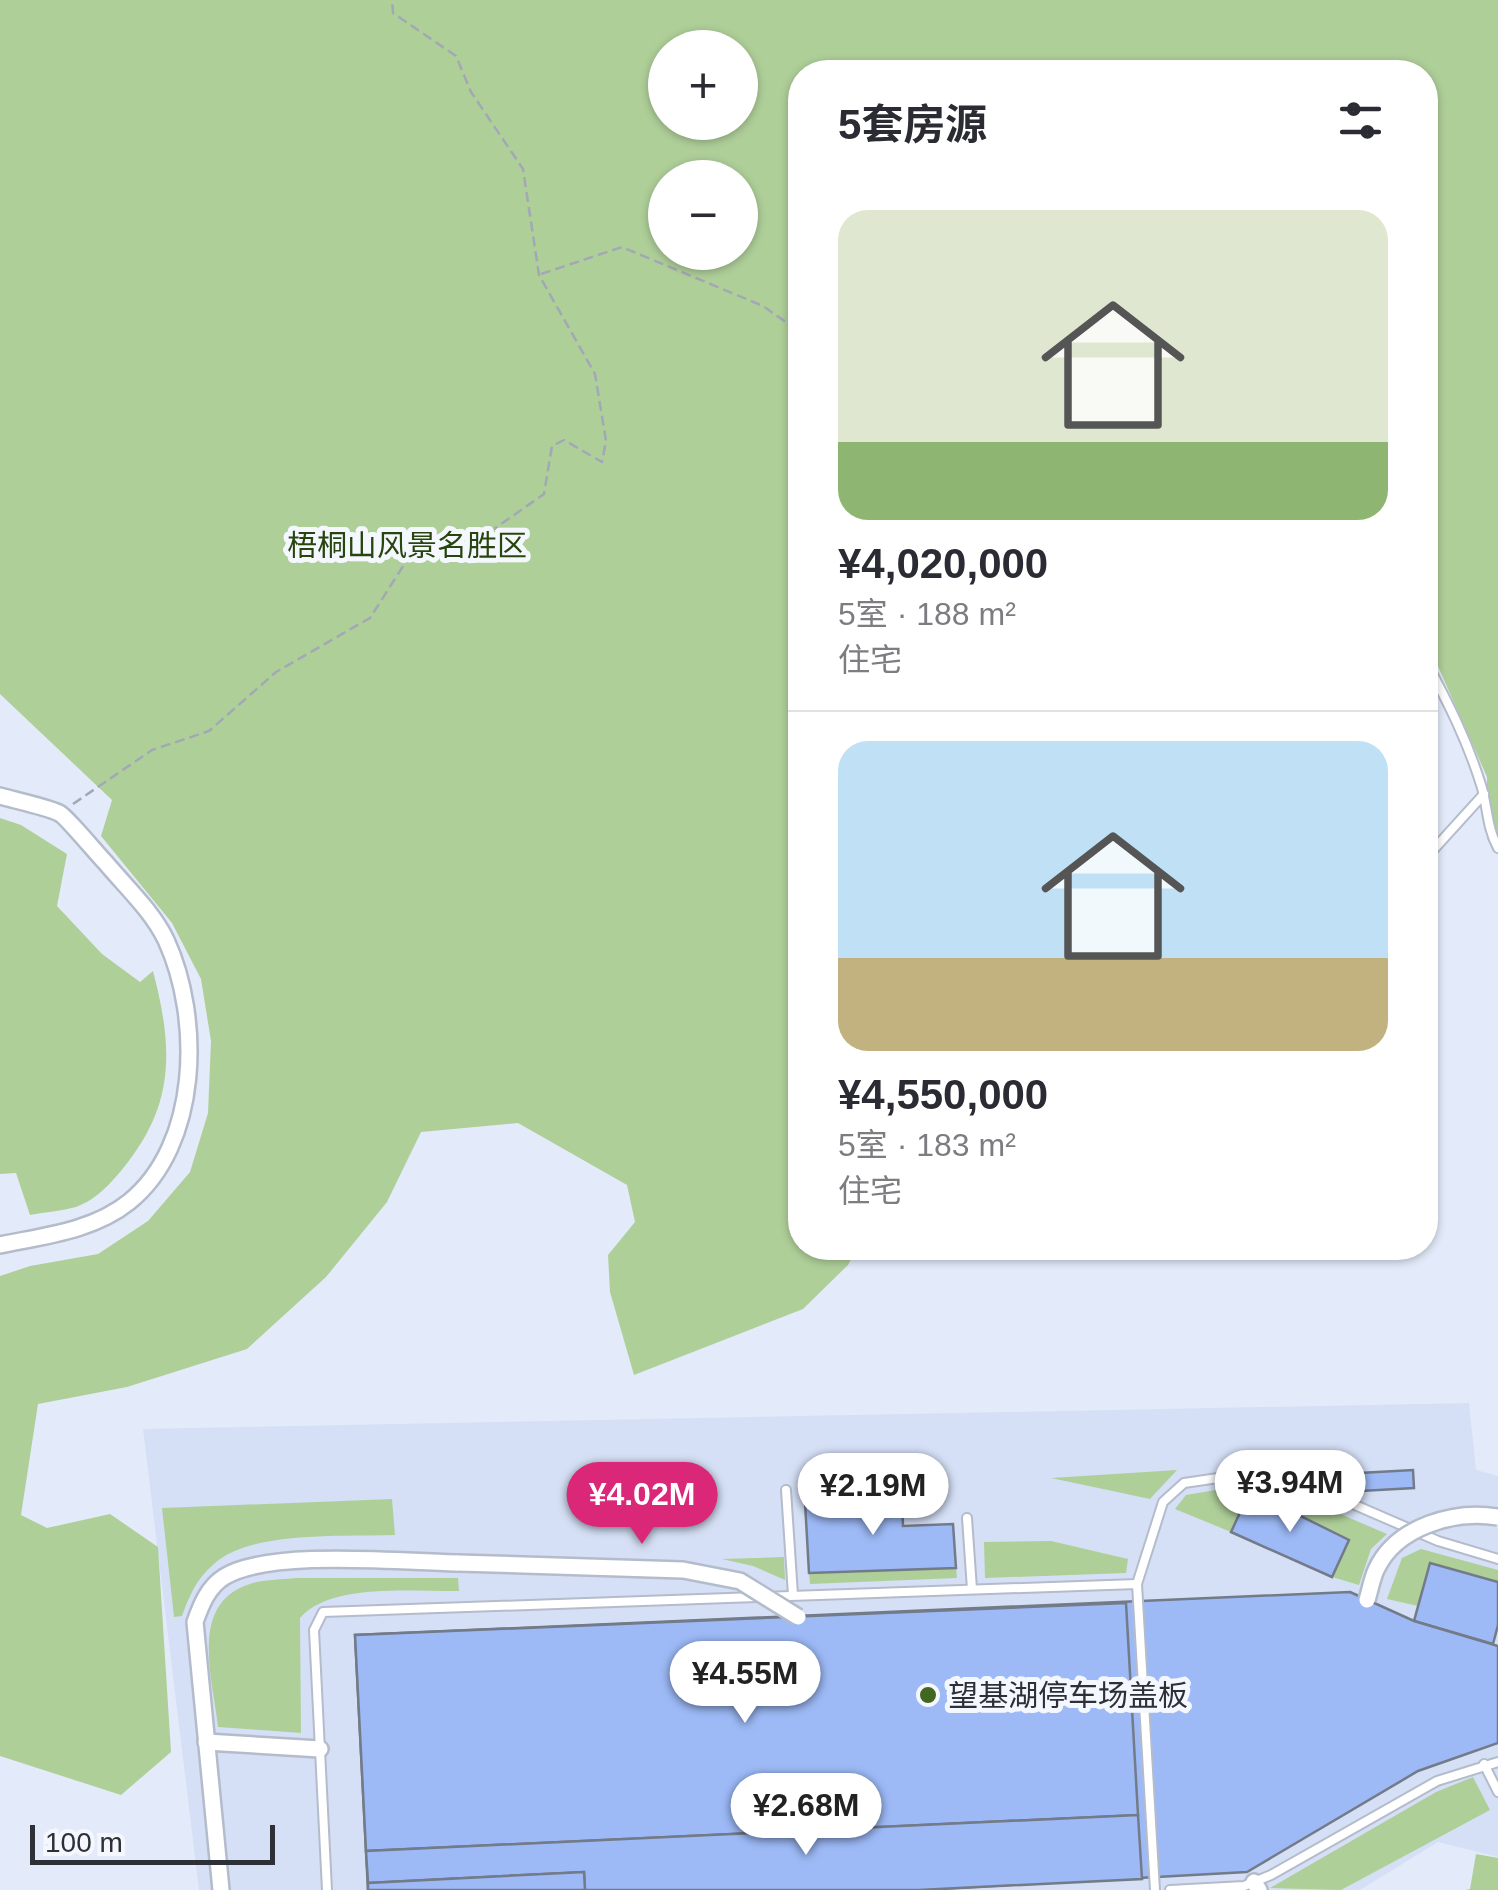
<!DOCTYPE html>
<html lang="zh">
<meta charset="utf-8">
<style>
:root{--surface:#fff;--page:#f2f2f3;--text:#2b2b33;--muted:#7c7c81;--line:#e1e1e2;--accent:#db2777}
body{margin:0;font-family:Arial,"Noto Sans SC",sans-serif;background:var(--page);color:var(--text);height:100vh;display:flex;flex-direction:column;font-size:38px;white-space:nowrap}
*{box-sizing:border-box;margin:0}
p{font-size:32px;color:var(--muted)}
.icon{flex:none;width:55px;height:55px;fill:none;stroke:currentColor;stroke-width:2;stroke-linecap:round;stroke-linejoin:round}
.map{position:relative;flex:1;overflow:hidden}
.panel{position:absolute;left:788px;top:60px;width:650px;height:1200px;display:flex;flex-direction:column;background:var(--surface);border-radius:40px;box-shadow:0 2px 8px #0004}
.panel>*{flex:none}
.fabs{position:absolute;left:648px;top:30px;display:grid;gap:20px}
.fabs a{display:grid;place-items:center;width:110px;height:110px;border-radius:50%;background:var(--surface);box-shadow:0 2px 8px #0004;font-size:50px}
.scale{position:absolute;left:30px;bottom:25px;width:245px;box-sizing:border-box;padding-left:10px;border:5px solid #2d3036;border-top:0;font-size:28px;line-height:35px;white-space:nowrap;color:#2d3036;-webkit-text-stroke:8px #f4f8fe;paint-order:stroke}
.price{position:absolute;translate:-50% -85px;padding:0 22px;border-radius:35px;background:#fff;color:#222;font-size:32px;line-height:65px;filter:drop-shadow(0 2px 5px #0008)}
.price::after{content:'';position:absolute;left:50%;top:60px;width:30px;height:22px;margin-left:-15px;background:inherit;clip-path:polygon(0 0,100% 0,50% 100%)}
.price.selected{background:var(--accent);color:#fff}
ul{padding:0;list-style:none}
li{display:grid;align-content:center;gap:20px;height:530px;padding:0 50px}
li+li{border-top:2px solid var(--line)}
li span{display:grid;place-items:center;height:310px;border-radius:30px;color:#555}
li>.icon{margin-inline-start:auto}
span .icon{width:180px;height:180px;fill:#fffc;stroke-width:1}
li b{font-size:42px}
h2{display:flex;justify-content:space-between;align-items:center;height:120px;padding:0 50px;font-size:42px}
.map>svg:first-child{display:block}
.built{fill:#d5e0f6}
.green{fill:#afcf99;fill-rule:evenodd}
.building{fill:#9dbaf7;stroke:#737a88;stroke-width:2.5}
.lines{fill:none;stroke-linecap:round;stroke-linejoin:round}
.lane-casing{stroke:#b4bccb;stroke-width:12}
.street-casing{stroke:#b4bccb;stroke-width:20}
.path{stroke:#a2a8b4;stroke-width:2.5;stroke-dasharray:10 5;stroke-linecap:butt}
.lane{stroke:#fff;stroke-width:8}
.street{stroke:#fff;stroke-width:15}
.street-bridge-casing{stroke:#b4bccb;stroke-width:20;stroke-linecap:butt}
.street-bridge{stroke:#fff;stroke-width:15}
.poi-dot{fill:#416720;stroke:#f4f8fe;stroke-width:4}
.labels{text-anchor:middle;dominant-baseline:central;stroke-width:10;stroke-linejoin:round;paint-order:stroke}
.park-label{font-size:30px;fill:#28450e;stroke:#f4f8fe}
.poi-label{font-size:30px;fill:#2d3036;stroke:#f4f8fe;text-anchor:start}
</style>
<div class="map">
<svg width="1498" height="1890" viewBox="0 0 1498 1890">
<rect width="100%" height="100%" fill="#e3ebfa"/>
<polygon class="built" points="1469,1403 1476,1470 1498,1476 1498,1857 1438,1842 1360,1890 199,1890 143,1429"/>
<g class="green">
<path d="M0,0H1498V847L1487,839V777L1425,637V72H800V1248H857L848,1265L803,1309L634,1375L610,1292L608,1255L635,1222L627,1185L518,1123L421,1132L387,1202L326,1277L247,1349L127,1387L38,1404L21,1515L47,1528L110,1514L158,1547L171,1752L121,1795L0,1756V1276L30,1266L98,1254L148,1221L190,1172L208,1113L211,1041L201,979L172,923L101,836L112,800L0,694ZM665,48H740V122H665ZM665,178H740V252H665Z"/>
<path d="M0,818L21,825L67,854L57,906L102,954L140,982L153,971C172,1044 176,1100 128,1162C114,1180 98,1199 76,1207C62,1211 45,1212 30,1215L16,1173L0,1174Z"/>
<polygon points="1177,1470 1150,1499 1051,1478"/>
<polygon points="1222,1489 1296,1495 1387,1534 1371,1549 1359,1585 1332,1577 1349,1540 1250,1492 1231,1532 1175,1509 1186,1495"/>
<path d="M392,1499L395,1535C346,1537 251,1530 214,1564C197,1578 189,1596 182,1616L174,1617L162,1508Z"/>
<polygon points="1051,1541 1128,1559 1126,1573 985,1578 984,1542"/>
<polygon points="1421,1549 1498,1570 1498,1582 1430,1563 1418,1606 1387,1599 1402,1558"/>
<polygon points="784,1557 785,1580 753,1566 722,1559"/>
<polygon points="956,1568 957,1578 810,1584 809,1573"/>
<path d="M296,1578H458L459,1591C414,1592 331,1582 300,1618L301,1733L218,1727C213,1679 188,1603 250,1584C264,1579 281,1580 296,1578Z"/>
<polygon points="1473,1777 1490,1810 1341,1890 1270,1888 1436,1792"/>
<polygon points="1476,1854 1498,1858 1498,1890 1466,1890 1470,1889"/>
</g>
<g class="building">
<polygon points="1413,1470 1414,1488 1361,1491 1360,1473"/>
<polygon points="1250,1491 1349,1540 1332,1577 1231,1532"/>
<polygon points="902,1498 903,1526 953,1524 956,1568 809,1573 805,1502"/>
<polygon points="1430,1563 1498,1582 1498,1625 1493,1644 1414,1621"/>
<polygon points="1350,1592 1414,1621 1498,1646 1498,1743 1418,1771 1247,1872 919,1890 368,1890 355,1635"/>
<polygon points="1126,1603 1138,1815 366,1851 355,1635"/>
<polygon points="1138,1815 1142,1879 919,1890 585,1890 584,1872 368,1883 366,1851"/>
<polygon points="584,1872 585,1890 368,1890 368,1883"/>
</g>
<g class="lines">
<defs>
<g id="lane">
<path d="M1425,660C1448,702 1468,742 1482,788C1488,810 1487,828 1498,848"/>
<polyline points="1425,859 1484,794"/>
<polyline points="786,1490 793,1595"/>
<polyline points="967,1518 972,1589"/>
<polyline points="1137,1584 1163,1502 1184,1483 1225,1477 1288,1476 1438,1541 1498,1559"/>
<polyline points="1484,1764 1498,1792"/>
<polyline points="327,1890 314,1630 323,1612 1137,1584 1155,1890"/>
<polyline points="1170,1890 1244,1886 1271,1875 1437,1781 1498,1762"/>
</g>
<g id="street">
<path d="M0,796C14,800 47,807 59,813C66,816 97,854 105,862C126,887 152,911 166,940C202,1018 200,1145 129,1202C93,1231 43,1236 0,1245"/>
<polyline points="206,1742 320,1749"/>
<polyline points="1254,1882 1259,1890"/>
<path d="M221,1890L195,1622C201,1605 208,1587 224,1577C268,1549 403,1562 458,1563"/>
</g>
</defs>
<use href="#lane" class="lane-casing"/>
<use href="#street" class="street-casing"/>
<g class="path">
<polyline points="541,274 622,247 763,306 800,332"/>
<polyline points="73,804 152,750 209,731 276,672 370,618 407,560 471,545 544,494 552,446 564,440 602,462 606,441 595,374 539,275 523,169 471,92 456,56 393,13 392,0"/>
</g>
<use href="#lane" class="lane"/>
<use href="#street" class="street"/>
<defs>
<g id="street-bridge">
<polyline points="458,1563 683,1570 740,1581 798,1617"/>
<path d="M1367,1600C1370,1590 1372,1579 1376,1570C1396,1526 1455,1510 1498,1517"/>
</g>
</defs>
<use href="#street-bridge" class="street-bridge-casing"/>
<use href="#street-bridge" class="street-bridge"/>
</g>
<circle class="poi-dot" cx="928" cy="1695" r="10"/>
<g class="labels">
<g class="park-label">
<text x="407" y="545">梧桐山风景名胜区</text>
</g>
<g class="poi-label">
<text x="948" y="1695">望基湖停车场盖板</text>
</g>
</g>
</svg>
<div class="fabs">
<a>+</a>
<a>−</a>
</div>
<div class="scale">100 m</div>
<b class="price" style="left:1290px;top:1535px">¥3.94M</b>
<b class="price" style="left:873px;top:1538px">¥2.19M</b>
<b class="price selected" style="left:642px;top:1547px">¥4.02M</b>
<b class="price" style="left:745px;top:1726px">¥4.55M</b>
<b class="price" style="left:806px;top:1858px">¥2.68M</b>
<section class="panel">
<h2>5套房源<svg class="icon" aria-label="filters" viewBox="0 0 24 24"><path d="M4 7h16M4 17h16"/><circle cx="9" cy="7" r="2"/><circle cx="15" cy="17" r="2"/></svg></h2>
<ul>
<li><span style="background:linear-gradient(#dfe7d0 75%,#8fb573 0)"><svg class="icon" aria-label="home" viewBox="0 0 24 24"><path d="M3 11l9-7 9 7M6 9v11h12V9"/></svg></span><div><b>¥4,020,000</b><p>5室 · 188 m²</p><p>住宅</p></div></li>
<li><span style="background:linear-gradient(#bfe0f5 70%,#c2b280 0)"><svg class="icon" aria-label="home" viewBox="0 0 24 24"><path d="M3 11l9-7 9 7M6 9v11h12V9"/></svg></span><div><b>¥4,550,000</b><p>5室 · 183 m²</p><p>住宅</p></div></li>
</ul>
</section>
</div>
